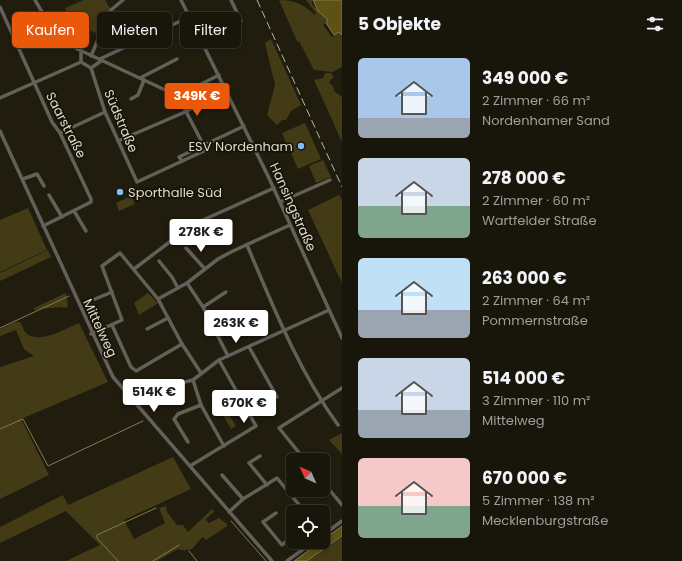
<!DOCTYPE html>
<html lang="de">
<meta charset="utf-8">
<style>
:root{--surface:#18160b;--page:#252319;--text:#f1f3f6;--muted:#9f9f9d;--line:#36352c;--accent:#ea580c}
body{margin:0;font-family:Poppins,sans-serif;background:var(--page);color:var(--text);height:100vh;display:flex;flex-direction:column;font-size:15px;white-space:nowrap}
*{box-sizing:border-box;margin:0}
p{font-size:13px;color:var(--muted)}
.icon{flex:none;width:22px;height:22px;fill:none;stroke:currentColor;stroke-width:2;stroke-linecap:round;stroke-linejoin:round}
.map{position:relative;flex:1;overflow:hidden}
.drawer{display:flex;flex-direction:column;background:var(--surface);width:340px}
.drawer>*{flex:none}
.guide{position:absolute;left:12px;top:12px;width:270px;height:36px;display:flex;gap:8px}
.needle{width:26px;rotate:315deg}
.buttons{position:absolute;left:286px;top:453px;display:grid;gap:8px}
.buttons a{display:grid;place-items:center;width:44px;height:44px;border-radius:6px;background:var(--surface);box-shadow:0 2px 6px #0003,0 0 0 1px var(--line);font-size:20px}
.price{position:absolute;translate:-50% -34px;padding:0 9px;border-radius:4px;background:#fff;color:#222;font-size:13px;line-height:26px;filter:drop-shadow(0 1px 2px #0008)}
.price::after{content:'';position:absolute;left:50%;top:24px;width:12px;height:9px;margin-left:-6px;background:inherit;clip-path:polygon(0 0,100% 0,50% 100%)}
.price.active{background:var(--accent);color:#fff}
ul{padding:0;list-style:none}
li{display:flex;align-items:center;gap:12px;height:100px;padding:0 16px}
li span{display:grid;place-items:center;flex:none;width:112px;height:80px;border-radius:6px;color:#555}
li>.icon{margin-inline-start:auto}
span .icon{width:48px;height:48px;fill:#fffc;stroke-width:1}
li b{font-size:17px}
h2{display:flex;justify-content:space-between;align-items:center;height:48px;padding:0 16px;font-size:17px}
.tag{padding:0 14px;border-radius:6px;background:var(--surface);box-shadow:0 2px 6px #0003,0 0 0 1px var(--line);font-size:14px;line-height:36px}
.tag.active{background:var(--accent);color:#fff}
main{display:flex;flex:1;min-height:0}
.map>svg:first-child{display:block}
.green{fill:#423b16;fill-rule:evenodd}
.water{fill:#5d5214;stroke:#837b4d}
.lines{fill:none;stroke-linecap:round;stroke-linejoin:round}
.stream{stroke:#837b4d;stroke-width:1}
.minor{stroke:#626059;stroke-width:3.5}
.rail{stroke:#b9b7ad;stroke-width:1;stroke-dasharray:8 4;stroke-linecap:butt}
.poi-dot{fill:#7fbdf9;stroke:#171406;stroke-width:1.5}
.labels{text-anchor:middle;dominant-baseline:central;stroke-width:3.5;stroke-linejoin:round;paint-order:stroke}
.street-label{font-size:13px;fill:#dcdbd1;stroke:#171406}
.poi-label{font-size:13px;fill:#dcdbd1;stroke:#171406;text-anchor:end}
</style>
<main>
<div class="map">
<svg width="342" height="561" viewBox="0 0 342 561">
<rect width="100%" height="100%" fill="#201d0f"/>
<g class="green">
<polygon points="84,0 105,0 111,10 100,35 66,19 69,15 65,8"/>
<path d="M279,0C293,0 304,4 315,15L316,13L306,0H312V4L318,10L313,0H342V67L333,72L314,70L299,41L298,43ZM328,21L339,32L332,37L323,25Z"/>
<polygon points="271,39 301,105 291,111 286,120 282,120 277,125 267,115 275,85 265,43"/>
<polygon points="325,73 331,73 334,78 331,79 329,83 333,86 334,91 342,97 342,142 314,80 323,78"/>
<polygon points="305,123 321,159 298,169 282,133"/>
<polygon points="323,160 331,177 316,183 309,166"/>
<polygon points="339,195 342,200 342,283 308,210"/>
<polygon points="131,196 135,204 119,211 116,203"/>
<polygon points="28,208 47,250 0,272 0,220"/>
<polygon points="48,250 51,257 0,281 0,273"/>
<polygon points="66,293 68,306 65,308 60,307 34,310 34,308"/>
<polygon points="148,293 158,303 139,315 134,303"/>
<path d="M15,322H20C22,325 23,330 26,333C39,345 66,328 79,323L108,382L21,419L49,475L0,499V367L34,356L24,349L16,330L0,336V329Z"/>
<polygon points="222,404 236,426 231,429 218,406"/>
<polygon points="342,433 342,454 329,440"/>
<path d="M173,457L191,489L124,520L134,539L165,523L159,508L166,506L167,512L177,525H183L188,532L212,509L214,512L207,518L206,520L209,523L219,518L227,524V526L206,540L203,537C198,540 196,547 190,550L185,549L186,551L178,549L157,561H66L100,545L66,511L0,543V527L63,495L68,505Z"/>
<polygon points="342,537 342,561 308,561"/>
</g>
<g class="water">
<polygon points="313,0 342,0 342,35 339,32 334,35 326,23 328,20 318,11"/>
<polygon points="342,526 342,536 307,561 294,561 320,542 323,542 323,540"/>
</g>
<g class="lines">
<g class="stream">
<polyline points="0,328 69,296"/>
<polyline points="0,429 23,419 48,466 143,421"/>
<polyline points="231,521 266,561"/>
<polyline points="189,551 197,561"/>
<polyline points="118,561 97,538 97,535 156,508"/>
<polyline points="153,561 179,545"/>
</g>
<g class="minor">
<path d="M35,0C45,17 53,33 69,45L178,96L219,75"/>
<polyline points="181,0 268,176 342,338"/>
<polyline points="231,0 241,21"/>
<polyline points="0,7 52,122 60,133 91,199 91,202 43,226"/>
<polyline points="111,10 123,0"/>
<polyline points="200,38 240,18"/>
<polyline points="81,52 81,62 91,68 101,61"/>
<polyline points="91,56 100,35"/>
<polyline points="100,59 189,17"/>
<polyline points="91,68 105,112 137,182 206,150 178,96"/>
<polyline points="140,78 177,59"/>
<polyline points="0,98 81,62"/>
<polyline points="131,99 138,95 144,80"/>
<polyline points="0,131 113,377 272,561"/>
<polyline points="60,133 105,112"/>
<polyline points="118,141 185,112 208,100"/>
<polyline points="182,161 179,157 244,126"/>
<polyline points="23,179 37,174 44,186"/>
<polyline points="49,195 62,217"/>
<polyline points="280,202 330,180"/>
<polyline points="74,211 86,231"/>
<path d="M247,245C273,306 298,370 338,425"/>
<polyline points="186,248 205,269"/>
<polyline points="159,261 172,277 178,288"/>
<polyline points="134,269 192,225 274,188"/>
<polyline points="187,283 203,307 228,356"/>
<polyline points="95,299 112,292"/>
<polyline points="158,299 187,283 218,259 233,251 290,225"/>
<polyline points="203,307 226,292"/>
<polyline points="112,325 131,367 136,371 182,344"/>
<polyline points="147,329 168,318"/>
<polyline points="91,334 122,320 102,266 120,253 158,299 182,344 201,373"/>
<polyline points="217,334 240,322"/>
<polyline points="249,347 277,397"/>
<polyline points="193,380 201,405 224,446"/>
<polyline points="153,395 165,387 193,380 219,360 329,310"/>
<polyline points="188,442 174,419 178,414 201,405"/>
<polyline points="260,456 249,463 267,485"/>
<polyline points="305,460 279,428 342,388"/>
<polyline points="190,466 256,426 219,360"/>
<polyline points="222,475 243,499"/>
<polyline points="323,482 342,505"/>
<polyline points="229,512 243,499 277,478 305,512"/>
<polyline points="276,513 263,522 282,545 293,536"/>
<polyline points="323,535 342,521"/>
<polyline points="287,561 313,542"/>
</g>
<polyline class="rail" points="257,0 342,187"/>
</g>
<g class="poi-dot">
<circle cx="301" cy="146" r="4"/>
<circle cx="120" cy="192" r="4"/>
</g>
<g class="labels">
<g class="street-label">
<text transform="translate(121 121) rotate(67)">Südstraße</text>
<text transform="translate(66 125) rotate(63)">Saarstraße</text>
<text transform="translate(293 207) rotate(66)">Hansingstraße</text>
<text transform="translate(100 328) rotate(65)">Mittelweg</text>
</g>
<g class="poi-label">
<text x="293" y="146">ESV Nordenham</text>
<text x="128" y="192" text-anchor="start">Sporthalle Süd</text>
</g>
</g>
</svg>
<div class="buttons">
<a><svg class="needle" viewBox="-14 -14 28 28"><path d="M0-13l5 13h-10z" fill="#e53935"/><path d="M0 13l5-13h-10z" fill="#9f9f9d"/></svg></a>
<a><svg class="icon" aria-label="locate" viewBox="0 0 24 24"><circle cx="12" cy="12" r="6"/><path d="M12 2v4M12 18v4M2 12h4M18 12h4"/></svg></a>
</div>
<b class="price active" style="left:197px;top:117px">349K €</b>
<b class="price" style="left:201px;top:253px">278K €</b>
<b class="price" style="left:236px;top:344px">263K €</b>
<b class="price" style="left:154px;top:413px">514K €</b>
<b class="price" style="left:244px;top:424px">670K €</b>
<div class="guide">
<a class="tag active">Kaufen</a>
<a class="tag">Mieten</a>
<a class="tag">Filter</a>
</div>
</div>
<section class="drawer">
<h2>5 Objekte<svg class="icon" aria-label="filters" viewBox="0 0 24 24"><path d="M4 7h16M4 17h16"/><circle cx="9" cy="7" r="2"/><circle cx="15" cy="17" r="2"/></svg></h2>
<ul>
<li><span style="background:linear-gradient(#a9c7e8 75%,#9aa5b1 0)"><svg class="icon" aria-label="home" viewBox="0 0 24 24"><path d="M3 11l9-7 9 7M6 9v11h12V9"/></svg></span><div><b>349 000 €</b><p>2 Zimmer · 66 m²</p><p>Nordenhamer Sand</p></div></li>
<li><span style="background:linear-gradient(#c9d6e8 60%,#7fa58c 0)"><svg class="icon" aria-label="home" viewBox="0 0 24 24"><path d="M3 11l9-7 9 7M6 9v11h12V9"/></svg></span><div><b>278 000 €</b><p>2 Zimmer · 60 m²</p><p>Wartfelder Straße</p></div></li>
<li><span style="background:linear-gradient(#bfe0f5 65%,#9aa5b1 0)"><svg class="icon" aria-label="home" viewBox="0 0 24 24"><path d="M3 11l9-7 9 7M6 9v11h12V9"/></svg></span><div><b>263 000 €</b><p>2 Zimmer · 64 m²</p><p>Pommernstraße</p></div></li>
<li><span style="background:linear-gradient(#c9d6e8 65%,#9aa5b1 0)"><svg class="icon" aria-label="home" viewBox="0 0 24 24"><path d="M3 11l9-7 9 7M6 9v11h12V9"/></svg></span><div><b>514 000 €</b><p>3 Zimmer · 110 m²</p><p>Mittelweg</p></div></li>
<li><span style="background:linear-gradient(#f6c9c9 60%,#7fa58c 0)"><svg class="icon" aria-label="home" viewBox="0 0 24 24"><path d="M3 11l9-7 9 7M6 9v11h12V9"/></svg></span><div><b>670 000 €</b><p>5 Zimmer · 138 m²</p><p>Mecklenburgstraße</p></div></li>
</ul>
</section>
</main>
